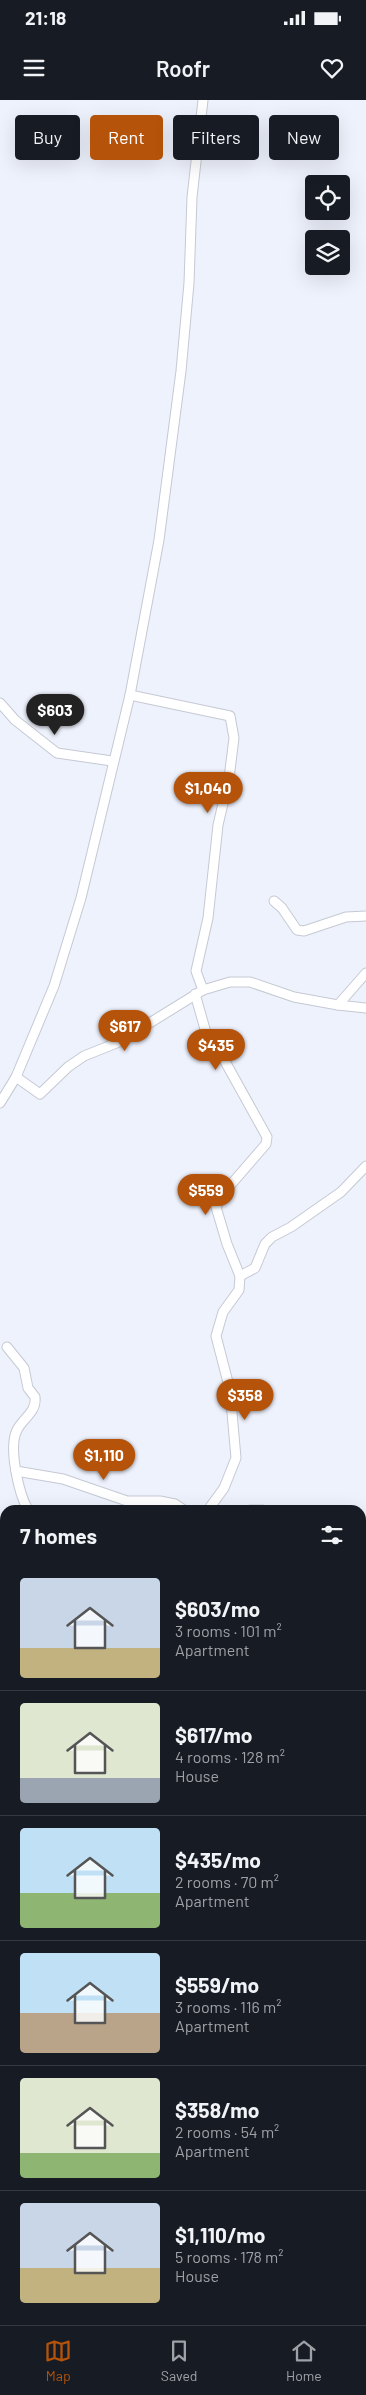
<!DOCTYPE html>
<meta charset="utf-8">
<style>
:root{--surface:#171b24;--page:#20242c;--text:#f1f3f6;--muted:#9ea1a6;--line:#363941;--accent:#b45309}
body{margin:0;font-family:Barlow,sans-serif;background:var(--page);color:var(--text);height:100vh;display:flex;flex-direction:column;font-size:19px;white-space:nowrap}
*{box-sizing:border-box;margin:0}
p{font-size:16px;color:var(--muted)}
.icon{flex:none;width:28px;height:28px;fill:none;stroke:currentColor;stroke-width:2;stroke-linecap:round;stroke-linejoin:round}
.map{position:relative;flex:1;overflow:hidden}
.details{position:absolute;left:0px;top:1405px;width:366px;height:820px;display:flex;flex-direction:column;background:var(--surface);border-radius:15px 15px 0 0;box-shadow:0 5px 20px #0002}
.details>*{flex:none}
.hud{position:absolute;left:15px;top:15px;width:336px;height:45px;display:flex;gap:10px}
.fabs{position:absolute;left:305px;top:75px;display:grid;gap:10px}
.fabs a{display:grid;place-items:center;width:45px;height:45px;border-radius:5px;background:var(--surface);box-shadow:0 5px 20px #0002;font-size:25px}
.price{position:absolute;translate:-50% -42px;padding:0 11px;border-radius:18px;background:var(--accent);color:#fff;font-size:16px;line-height:32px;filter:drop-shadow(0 1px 2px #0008)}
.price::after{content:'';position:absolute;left:50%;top:30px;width:15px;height:11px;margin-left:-8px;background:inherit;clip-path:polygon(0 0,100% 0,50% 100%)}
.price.selected{background:#222;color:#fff}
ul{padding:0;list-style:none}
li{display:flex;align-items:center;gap:15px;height:125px;padding:0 20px}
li+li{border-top:1px solid var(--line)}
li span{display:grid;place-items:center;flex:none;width:140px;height:100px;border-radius:5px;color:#555}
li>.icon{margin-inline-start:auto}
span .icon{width:60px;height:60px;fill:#fffc;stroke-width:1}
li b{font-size:21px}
h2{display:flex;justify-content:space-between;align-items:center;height:60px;padding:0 20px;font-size:21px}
.pill{padding:0 18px;border-radius:5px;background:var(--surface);box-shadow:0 5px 20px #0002;font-size:18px;line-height:45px}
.pill.selected{background:var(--accent);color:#fff}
.status{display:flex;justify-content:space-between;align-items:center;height:35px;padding:0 25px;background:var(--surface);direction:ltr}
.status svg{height:14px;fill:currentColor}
header{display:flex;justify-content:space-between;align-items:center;height:65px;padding:0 20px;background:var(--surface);font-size:22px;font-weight:600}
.dock{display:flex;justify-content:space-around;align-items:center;height:70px;border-top:1px solid var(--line);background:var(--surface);font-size:14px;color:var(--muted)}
.dock a{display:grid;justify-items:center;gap:2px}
.dock .selected{color:var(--accent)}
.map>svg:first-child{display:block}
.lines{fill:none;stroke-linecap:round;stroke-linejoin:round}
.minor-casing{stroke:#c5c9d3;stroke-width:11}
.minor{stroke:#fff;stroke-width:9}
</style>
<div class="status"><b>21:18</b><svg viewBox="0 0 49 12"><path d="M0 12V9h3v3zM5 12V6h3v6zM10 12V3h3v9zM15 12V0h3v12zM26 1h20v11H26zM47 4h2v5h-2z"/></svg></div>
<header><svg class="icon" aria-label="menu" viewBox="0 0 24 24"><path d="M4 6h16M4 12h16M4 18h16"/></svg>Roofr<svg class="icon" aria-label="heart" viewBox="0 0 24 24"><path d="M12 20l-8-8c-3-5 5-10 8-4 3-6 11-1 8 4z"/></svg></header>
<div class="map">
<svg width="366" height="2225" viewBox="0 0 366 2225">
<rect width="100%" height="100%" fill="#eef2fd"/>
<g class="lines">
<defs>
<g id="minor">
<polyline points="130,595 230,616 234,638 229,678 218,725 208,818 196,871 203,890"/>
<polyline points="0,603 15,620 57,653 112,661"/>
<polyline points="274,801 282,808 297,830 304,831 346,817 366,816"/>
<polyline points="195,894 207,936 222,956 267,1037 266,1044 227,1089 216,1107 227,1144 240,1176 239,1190 223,1212 216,1236 230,1290 236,1358 224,1388 208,1410"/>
<polyline points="338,905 366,908"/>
<polyline points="16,977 40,994 68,967 84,956 119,942 203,890 230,882 250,882 294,897 338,905 366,873"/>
<polyline points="0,1003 16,977 54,886 81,798 130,595 159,440 181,271 189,183 192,97 203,0"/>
<polyline points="240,1176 255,1168 265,1144 272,1137 291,1127 341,1092 366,1066"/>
<path d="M7,1247L24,1268L28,1288L35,1297C37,1312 23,1318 17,1330C8,1348 19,1394 28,1410"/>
<polyline points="16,1371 63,1379 127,1401 160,1401 175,1404 184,1410"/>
<polyline points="250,1410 263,1410"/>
<polyline points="361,1516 366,1522"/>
<polyline points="361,1554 366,1554"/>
<polyline points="361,1621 366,1638 361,1642"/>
<polyline points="0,1656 5,1660"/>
<polyline points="361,1707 366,1703"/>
<polyline points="0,1716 5,1717"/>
<polyline points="361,1801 366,1807"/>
<polyline points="0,1832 5,1826"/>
<polyline points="361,1877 366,1874"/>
<polyline points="361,1975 366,1971"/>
<polyline points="0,1985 5,1983"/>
<polyline points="361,2020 366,2024"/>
<polyline points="361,2150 366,2147"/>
<polyline points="0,2165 5,2169"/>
<polyline points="54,2220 58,2225"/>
<polyline points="274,2225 284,2220"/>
</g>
</defs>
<use href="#minor" class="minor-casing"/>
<use href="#minor" class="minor"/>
</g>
</svg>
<div class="fabs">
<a><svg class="icon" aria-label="locate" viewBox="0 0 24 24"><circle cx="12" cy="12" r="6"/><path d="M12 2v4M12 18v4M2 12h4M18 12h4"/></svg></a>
<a><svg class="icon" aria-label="layers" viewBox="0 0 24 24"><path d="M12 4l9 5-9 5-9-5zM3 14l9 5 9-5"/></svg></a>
</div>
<b class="price selected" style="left:55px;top:636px">$603</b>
<b class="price" style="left:208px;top:714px">$1,040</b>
<b class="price" style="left:125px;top:952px">$617</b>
<b class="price" style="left:216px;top:971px">$435</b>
<b class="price" style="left:206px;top:1116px">$559</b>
<b class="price" style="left:245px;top:1321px">$358</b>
<b class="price" style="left:104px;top:1381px">$1,110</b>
<div class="hud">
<a class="pill">Buy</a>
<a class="pill selected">Rent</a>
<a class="pill">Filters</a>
<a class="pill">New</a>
</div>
<section class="details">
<h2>7 homes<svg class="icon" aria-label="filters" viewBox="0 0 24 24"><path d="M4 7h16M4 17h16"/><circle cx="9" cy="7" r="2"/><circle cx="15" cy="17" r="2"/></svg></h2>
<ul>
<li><span style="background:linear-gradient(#c9d6e8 70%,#c2b280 0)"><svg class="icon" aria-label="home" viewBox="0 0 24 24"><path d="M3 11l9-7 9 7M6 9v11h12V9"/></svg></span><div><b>$603/mo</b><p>3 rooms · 101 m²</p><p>Apartment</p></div></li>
<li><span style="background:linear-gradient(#dfe7d0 75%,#9aa5b1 0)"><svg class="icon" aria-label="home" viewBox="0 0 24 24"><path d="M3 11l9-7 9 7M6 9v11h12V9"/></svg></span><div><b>$617/mo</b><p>4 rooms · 128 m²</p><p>House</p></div></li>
<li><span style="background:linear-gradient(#bfe0f5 65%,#8fb573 0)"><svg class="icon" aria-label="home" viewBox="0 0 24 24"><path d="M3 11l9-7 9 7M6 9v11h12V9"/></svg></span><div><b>$435/mo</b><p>2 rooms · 70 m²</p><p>Apartment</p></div></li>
<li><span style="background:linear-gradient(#bfe0f5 60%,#b9a48a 0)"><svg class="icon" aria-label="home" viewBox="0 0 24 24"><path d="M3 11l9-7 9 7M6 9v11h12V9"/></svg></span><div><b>$559/mo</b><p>3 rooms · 116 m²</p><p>Apartment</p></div></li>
<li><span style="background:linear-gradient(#dfe7d0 75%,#8fb573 0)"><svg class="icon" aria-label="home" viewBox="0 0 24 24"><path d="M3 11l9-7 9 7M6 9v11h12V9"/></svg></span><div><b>$358/mo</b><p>2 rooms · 54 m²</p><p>Apartment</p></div></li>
<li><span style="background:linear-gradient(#c9d6e8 65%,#c2b280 0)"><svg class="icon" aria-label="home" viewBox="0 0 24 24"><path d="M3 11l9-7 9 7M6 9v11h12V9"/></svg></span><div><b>$1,110/mo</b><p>5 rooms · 178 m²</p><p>House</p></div></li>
</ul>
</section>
</div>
<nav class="dock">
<a class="selected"><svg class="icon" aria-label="map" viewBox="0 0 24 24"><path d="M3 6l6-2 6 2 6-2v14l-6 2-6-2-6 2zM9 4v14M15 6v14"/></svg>Map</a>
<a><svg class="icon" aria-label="saved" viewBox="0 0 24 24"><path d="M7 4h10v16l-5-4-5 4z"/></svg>Saved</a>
<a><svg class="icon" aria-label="home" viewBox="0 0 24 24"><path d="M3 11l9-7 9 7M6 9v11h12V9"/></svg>Home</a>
</nav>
